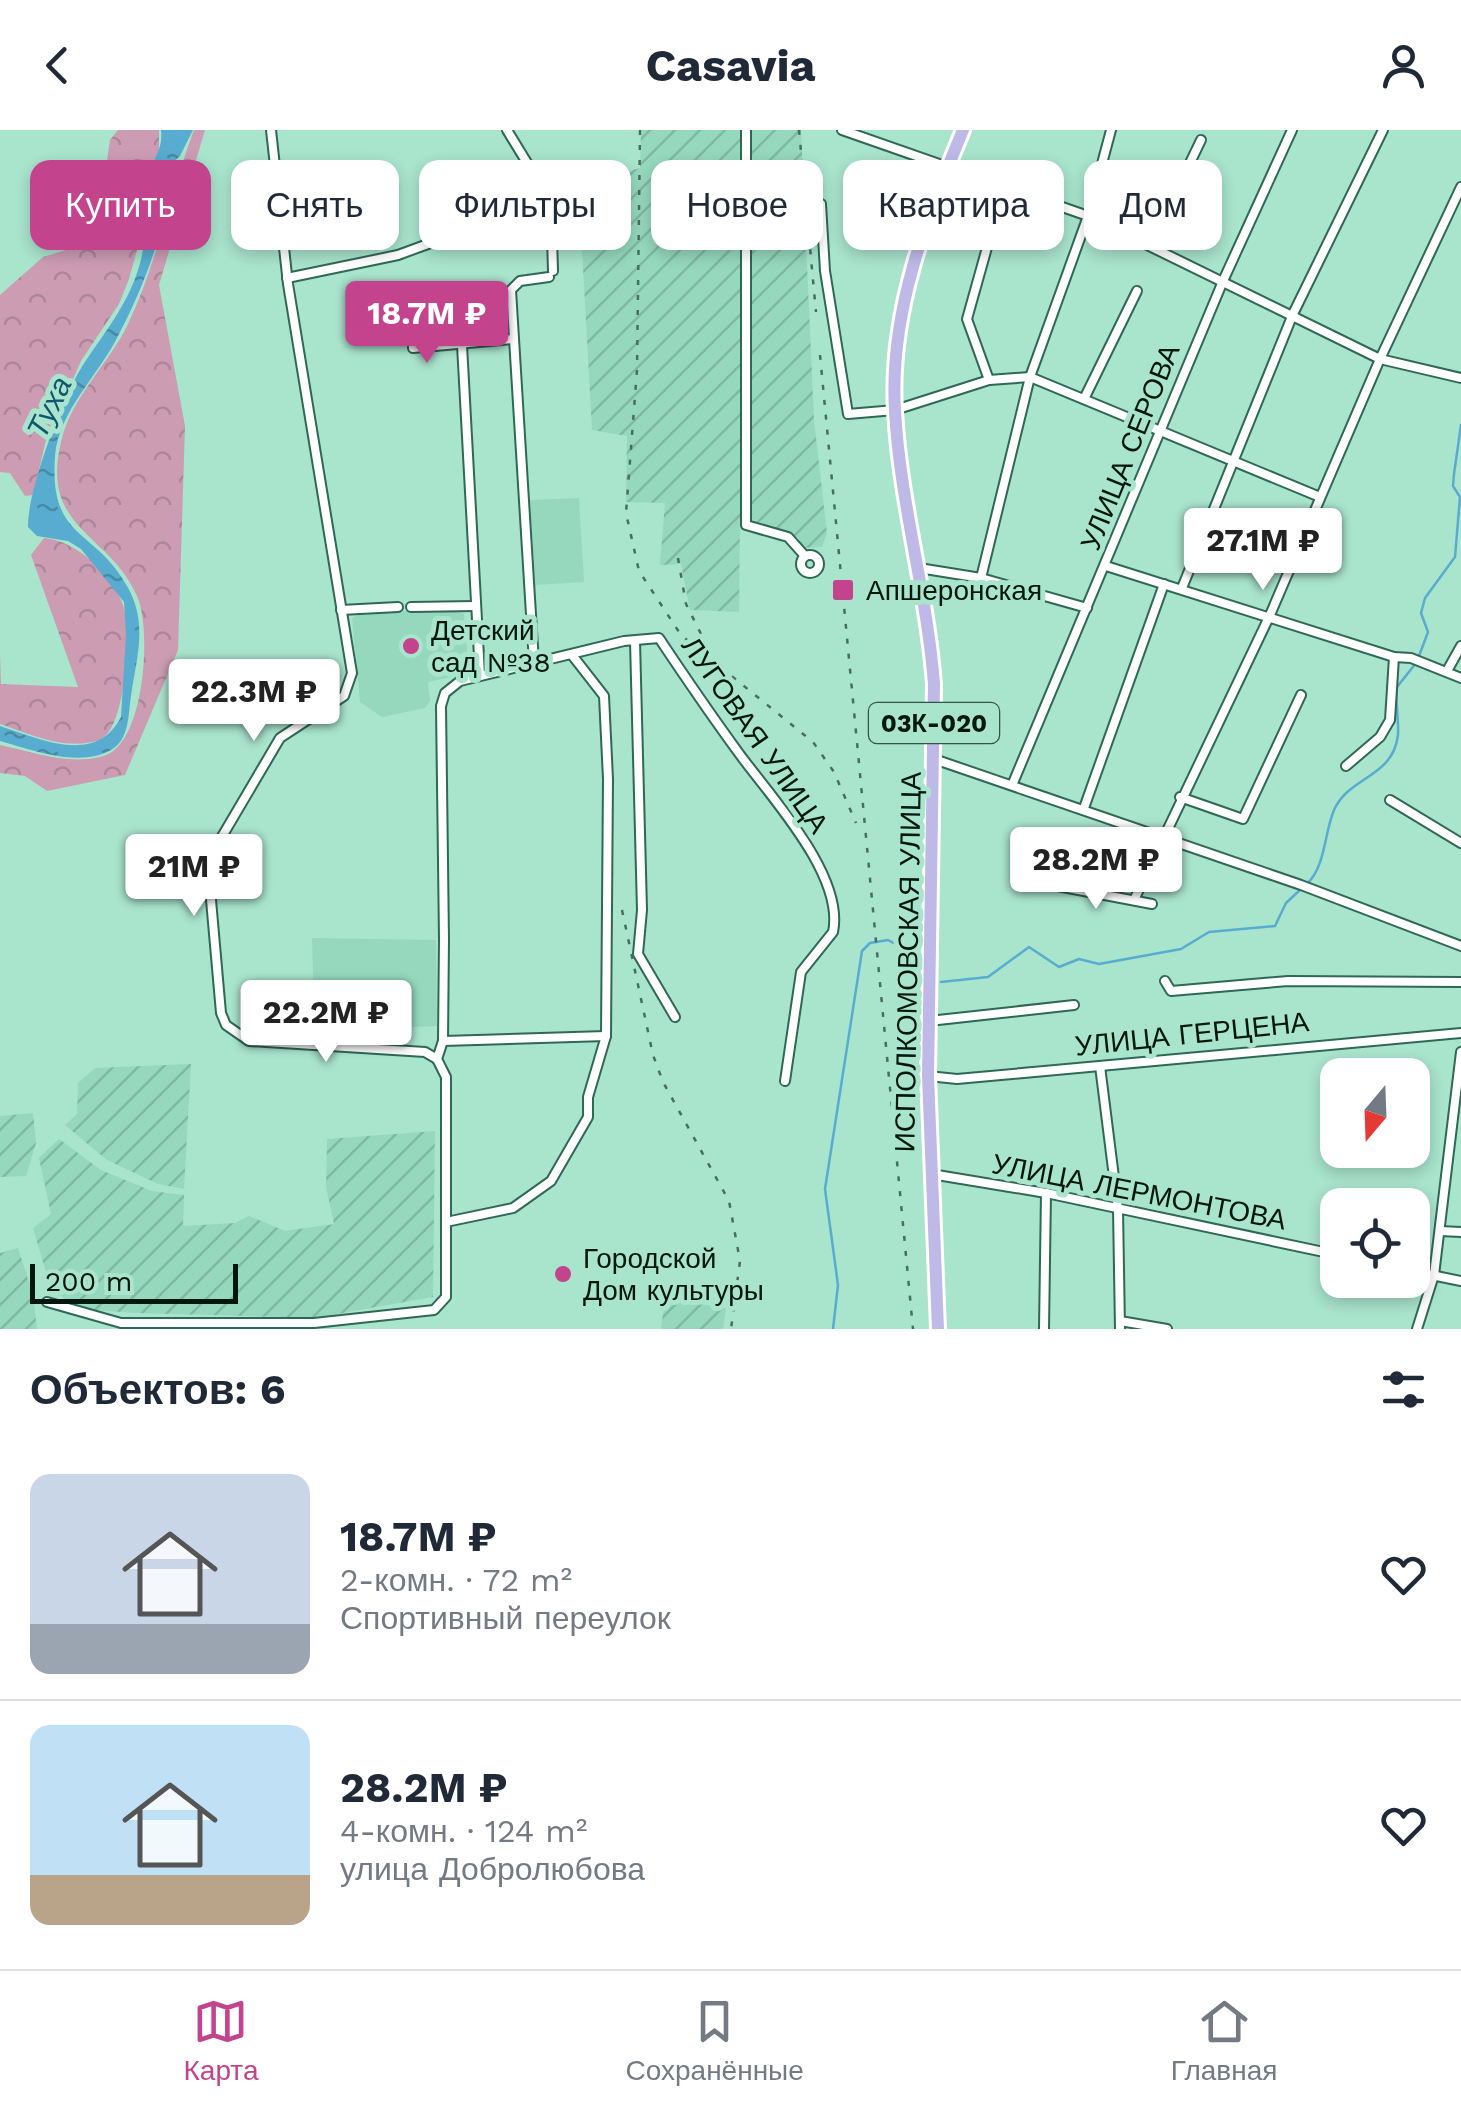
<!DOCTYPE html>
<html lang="ru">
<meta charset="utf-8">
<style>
:root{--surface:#fff;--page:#f2f2f3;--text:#1f2937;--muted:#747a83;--line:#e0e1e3;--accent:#c4438d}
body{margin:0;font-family:"Work Sans",sans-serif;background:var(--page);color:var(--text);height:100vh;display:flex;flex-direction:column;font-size:38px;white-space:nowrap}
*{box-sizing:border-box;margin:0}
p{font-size:32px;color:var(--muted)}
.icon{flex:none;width:55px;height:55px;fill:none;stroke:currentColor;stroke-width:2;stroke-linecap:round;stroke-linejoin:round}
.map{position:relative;height:1199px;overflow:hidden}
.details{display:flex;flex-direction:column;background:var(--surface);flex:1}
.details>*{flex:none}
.guide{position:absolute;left:30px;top:30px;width:1402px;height:90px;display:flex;gap:20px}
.needle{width:65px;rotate:199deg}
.controls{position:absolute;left:1320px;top:928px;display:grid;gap:20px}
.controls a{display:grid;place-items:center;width:110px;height:110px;border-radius:20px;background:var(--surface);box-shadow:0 5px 15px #0003;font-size:50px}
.scale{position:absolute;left:30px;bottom:25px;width:208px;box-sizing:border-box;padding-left:10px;border:5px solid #01170f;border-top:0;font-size:28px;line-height:35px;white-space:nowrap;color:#01170f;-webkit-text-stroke:8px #a9e4cd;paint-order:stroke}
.price{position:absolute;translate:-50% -85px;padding:0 22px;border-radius:10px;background:#fff;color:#222;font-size:32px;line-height:65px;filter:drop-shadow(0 2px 5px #0008)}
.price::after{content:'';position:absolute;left:50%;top:60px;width:30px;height:22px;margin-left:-15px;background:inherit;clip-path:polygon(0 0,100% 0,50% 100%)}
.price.active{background:var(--accent);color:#fff}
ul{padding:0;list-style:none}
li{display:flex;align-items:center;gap:30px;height:250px;padding:0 30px}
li+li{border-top:2px solid var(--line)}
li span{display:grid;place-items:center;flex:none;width:280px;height:200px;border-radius:20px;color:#555}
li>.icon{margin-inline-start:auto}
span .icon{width:120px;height:120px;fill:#fffc;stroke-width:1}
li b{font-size:42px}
h2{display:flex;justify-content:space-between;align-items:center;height:120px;padding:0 30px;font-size:42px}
.tag{padding:0 35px;border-radius:20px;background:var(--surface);box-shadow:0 5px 15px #0003;font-size:35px;line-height:90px}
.tag.active{background:var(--accent);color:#fff}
header{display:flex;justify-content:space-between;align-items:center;height:130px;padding:0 30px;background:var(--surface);font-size:45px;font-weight:700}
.tab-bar{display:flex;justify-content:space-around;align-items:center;height:140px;border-top:2px solid var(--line);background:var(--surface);font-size:28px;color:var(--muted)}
.tab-bar a{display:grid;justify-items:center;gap:5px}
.tab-bar .active{color:var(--accent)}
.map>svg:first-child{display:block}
.built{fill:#95d8be}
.industrial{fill:url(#industrial-furrows)}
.forest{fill:url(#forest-crowns)}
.water{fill:url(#water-ripples)}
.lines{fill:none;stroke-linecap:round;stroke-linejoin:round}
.stream{stroke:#58acd0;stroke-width:2.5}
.street-casing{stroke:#2f6855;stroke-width:12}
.primary-casing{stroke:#fff;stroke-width:18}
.street{stroke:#fff;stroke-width:8}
.primary{stroke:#bfb9e8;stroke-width:12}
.rail{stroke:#496e60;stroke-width:2.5;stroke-dasharray:5 10;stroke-linecap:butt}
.poi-dot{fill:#c4438d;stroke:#a9e4cd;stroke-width:4}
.labels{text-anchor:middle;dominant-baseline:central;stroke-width:10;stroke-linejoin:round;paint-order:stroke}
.shield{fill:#a9e4cd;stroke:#335448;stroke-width:2.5}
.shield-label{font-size:25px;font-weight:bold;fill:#01170f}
.street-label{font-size:28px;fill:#01170f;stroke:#a9e4cd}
.poi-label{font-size:28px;fill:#01170f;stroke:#a9e4cd;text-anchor:start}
.water-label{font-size:30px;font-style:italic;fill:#11556e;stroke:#a9e4cd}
</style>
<header><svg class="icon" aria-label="back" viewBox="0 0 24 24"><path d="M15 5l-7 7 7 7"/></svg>Casavia<svg class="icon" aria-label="person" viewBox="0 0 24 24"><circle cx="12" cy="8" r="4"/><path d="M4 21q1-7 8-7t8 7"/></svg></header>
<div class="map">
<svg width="1461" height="1199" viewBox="0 0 1461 1199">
<defs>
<pattern id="industrial-furrows" width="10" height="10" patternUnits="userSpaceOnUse" patternTransform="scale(2.5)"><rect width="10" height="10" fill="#95d8be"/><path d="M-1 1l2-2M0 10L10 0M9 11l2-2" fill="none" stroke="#7fb9a2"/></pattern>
<pattern id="forest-crowns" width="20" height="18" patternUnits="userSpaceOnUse" patternTransform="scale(2.5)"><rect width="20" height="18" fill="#cc9cb3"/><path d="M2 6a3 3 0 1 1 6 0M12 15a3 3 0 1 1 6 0" fill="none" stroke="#ad8699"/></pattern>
<pattern id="water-ripples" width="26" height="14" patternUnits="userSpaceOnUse" patternTransform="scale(2.5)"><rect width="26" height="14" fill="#58acd0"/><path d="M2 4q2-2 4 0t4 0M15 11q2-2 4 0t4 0" fill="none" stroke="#468ba7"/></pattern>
</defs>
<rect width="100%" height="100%" fill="#a9e4cd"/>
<g class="built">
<polygon points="579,368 584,452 535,455 530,370"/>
<polygon points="451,479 464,484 469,543 428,552 430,571 425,578 382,587 360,572 352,488 362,483"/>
<polygon points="312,808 436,810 437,896 315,901"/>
</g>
<g class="industrial">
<polygon points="641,0 801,0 814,290 827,403 822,417 802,418 798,408 740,388 739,482 690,480 681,434 660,435 665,373 626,372 627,306 592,300 579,65 615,45 640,38"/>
<polygon points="191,934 184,1059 158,1054 107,1030 65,995 77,984 78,953 95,938"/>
<polygon points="33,983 36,1013 26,1046 0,1047 0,986"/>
<polygon points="435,1001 433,1167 314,1188 136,1183 76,1179 50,1156 33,1098 51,1084 39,1028 59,1009 101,1040 152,1061 184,1065 183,1096 235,1093 249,1086 285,1101 334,1094 326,1057 327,1009"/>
<polygon points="18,1118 33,1165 37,1199 0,1199 0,1123"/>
<polygon points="665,1169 726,1178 723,1199 661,1199"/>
</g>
<g class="forest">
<polygon points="118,0 159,0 159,21 146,43 141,106 129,149 119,174 81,231 46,310 33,365 25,366 10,343 0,342 0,165 43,127 95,111 110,10"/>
<path d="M194,0H205L159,155L185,296L178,520L125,645L47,661L25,646L0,643V615C35,622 68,636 104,626C145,614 152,499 137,466C109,402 40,400 61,312C71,267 109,234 128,194C157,134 170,63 194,0Z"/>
<path d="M44,408C75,410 113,444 123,475C131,500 127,604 97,611C63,620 32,605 0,594V524L1,554L78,557L31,425Z"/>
</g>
<path class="water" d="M161,0H193L180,26L164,41C162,54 165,66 164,78C161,115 135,174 118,206C99,245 59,280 55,326C49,411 94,397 127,456C149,494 136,529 131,566C128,584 130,609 111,620C79,638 32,620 0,611V596C40,609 96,636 121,587L126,505L124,472L81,419L68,411L37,406L28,397C27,362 64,262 85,232C105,202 127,175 138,140C149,109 143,74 150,42C154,25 163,20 161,0Z"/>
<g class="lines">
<g class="stream">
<polyline points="1419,526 1428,502 1421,483 1425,468 1455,427 1460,367 1453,356 1454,344 1461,295"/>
<path d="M1307,754C1326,735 1324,704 1334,680C1349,646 1393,648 1398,605C1399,589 1395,573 1397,557L1416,533"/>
<polyline points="941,852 988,847 1029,817 1059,837 1079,829 1099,834 1181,819 1209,802 1275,796 1286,773 1301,759"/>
<polyline points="833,1199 838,1155 825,1059 862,821 870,813 888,810 901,817 903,842 923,850"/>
</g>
<defs>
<g id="street">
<polyline points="271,0 288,154 352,543 344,566 280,608 217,715 211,770 221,883 226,895 249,911 425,922 437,929"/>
<polyline points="507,0 551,72 553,141"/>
<polyline points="746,0 746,395 788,407 805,426"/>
<polyline points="842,0 1088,86 1380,229 1461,248"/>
<polyline points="821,74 825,141 848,284 895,280 989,250 1030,247 1320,367"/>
<polyline points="928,87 988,114 967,189 989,250"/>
<polyline points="1150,116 1201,10"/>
<polyline points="287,148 398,125 428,114 531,44"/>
<polyline points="411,175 413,218 513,209"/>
<polyline points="462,215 480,545"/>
<polyline points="1084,269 1137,161"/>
<circle cx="810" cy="434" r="9"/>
<polyline points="1106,436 1394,527 1411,528 1461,548"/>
<polyline points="919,438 981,448 1087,478"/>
<polyline points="981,448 1030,247 1088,86 1111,0"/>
<polyline points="1182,458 1293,184 1383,0"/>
<polyline points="411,477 475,476"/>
<polyline points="341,480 398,477"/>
<polyline points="635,511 642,780 638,824 675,887"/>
<polyline points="534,533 511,160 520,151 549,147"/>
<polyline points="1447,541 1461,516"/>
<polyline points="934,629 1301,755 1461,816"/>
<polyline points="1346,636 1380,607 1390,590 1394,527"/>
<polyline points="1013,653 1223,151 1292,0"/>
<polyline points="1180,667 1243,689 1301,565"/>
<polyline points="1390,670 1461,713"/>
<polyline points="1084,678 1164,454"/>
<polyline points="1047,754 1152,774"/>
<polyline points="1134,770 1270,485 1380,229 1461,57"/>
<polyline points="1165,851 1171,861 1288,851 1461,852"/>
<polyline points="929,891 1074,875"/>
<polyline points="443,911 606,906"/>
<polyline points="1100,936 1118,1079 1120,1199"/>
<polyline points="928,946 957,949 1461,903"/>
<polyline points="931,1044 1046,1063 1338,1125"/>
<polyline points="446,1092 513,1078 551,1051 588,987 588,967 606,906 608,649 604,566 572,525"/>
<polyline points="1440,1101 1461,1102"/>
<polyline points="1412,1141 1461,1151"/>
<path d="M47,1172L121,1193H314L434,1180L446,1167V947L437,929L443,911L444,809L441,576L445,563L460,551L624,511L659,508C685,547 711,585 738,622C769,665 845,745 833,802L801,842L785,951"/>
<polyline points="1120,1191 1167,1199"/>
<polyline points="1044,1199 1046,1063"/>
<polyline points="1417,1199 1434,1145 1461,922"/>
</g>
<path id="primary" d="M938,1199L928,946L934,554C927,462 900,373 895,281C889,182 926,90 963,0"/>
</defs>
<use href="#street" class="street-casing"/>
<use href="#primary" class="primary-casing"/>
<use href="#street" class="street"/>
<use href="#primary" class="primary"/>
<g class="rail">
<polyline points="640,0 637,240 626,383 639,441 681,505 813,612 834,642 856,693"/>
<polyline points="799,0 816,182"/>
<polyline points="820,225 913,1199"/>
<polyline points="678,428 686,474 712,526"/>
<polyline points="622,780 653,925 663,952 729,1071 740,1131 731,1199"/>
</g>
</g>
<g class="poi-dot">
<rect x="831" y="448" width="24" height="24" rx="5"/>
<circle cx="411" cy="516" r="10"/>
<circle cx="563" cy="1144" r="10"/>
</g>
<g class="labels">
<rect class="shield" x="869" y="573" width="130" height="40" rx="8"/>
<g class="shield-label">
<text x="934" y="593">03К-020</text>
</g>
<g class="street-label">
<text transform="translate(1130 317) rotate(-68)">УЛИЦА СЕРОВА</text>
<text transform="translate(755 605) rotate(55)">ЛУГОВАЯ УЛИЦА</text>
<text transform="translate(908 832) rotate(-89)">ИСПОЛКОМОВСКАЯ УЛИЦА</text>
<text transform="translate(1192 904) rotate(-6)">УЛИЦА ГЕРЦЕНА</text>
<text transform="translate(1139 1062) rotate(11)">УЛИЦА ЛЕРМОНТОВА</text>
</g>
<g class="poi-label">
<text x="866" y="460">Апшеронская</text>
<text x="431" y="500">Детский<tspan x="431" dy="32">сад №38</tspan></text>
<text x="583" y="1128">Городской<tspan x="583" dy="32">Дом культуры</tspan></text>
</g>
<g class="water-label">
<text transform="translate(49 277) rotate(-64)">Туха</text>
</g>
</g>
</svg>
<div class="controls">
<a><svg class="needle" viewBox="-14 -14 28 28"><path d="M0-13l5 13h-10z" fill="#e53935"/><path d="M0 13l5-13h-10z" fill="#747a83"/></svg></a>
<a><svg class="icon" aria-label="locate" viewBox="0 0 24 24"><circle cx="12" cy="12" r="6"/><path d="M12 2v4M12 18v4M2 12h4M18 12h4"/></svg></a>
</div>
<div class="scale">200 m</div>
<b class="price active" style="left:427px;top:236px">18.7M ₽</b>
<b class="price" style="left:1263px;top:463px">27.1M ₽</b>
<b class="price" style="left:254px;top:614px">22.3M ₽</b>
<b class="price" style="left:1096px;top:782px">28.2M ₽</b>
<b class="price" style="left:194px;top:789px">21M ₽</b>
<b class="price" style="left:326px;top:935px">22.2M ₽</b>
<div class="guide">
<a class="tag active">Купить</a>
<a class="tag">Снять</a>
<a class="tag">Фильтры</a>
<a class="tag">Новое</a>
<a class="tag">Квартира</a>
<a class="tag">Дом</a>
</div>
</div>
<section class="details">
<h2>Объектов: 6<svg class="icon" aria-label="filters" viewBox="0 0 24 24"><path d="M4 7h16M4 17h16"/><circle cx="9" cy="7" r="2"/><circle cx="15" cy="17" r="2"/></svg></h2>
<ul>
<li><span style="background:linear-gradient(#c9d6e8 75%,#9aa5b1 0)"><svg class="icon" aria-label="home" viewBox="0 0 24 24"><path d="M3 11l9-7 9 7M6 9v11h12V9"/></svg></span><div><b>18.7M ₽</b><p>2-комн. · 72 m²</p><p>Спортивный переулок</p></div><svg class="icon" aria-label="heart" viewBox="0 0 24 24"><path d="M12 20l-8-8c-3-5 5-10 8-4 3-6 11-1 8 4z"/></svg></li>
<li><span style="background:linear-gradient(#bfe0f5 75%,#b9a48a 0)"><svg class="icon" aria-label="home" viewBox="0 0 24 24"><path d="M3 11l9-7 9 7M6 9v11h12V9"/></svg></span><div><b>28.2M ₽</b><p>4-комн. · 124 m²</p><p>улица Добролюбова</p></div><svg class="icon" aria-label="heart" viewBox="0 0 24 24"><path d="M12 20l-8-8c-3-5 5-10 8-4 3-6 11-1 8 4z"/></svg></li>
</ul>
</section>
<nav class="tab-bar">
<a class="active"><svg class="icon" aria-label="map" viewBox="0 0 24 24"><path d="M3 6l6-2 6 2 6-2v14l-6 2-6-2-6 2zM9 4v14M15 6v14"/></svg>Карта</a>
<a><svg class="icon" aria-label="saved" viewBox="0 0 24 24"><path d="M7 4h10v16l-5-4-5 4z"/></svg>Сохранённые</a>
<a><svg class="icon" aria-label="home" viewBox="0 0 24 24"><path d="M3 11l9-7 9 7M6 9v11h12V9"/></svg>Главная</a>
</nav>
